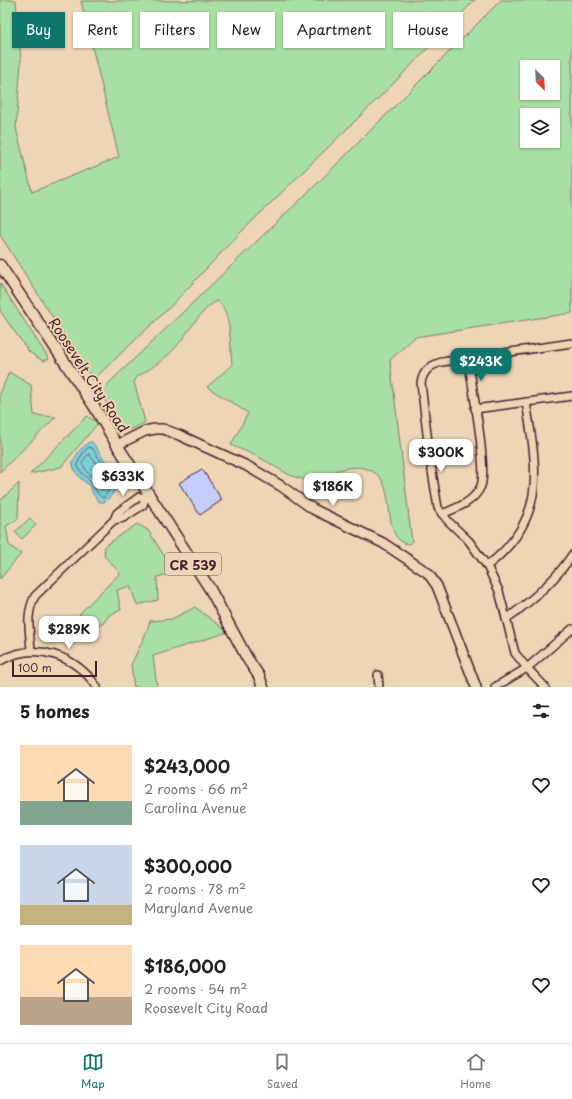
<!DOCTYPE html>
<meta charset="utf-8">
<style>
:root{--surface:#fff;--page:#f2f2f2;--text:#202124;--muted:#757577;--line:#e0e0e0;--accent:#0f766e}
body{margin:0;font-family:"Playpen Sans",sans-serif;background:var(--page);color:var(--text);height:100vh;display:flex;flex-direction:column;font-size:15px;white-space:nowrap}
*{box-sizing:border-box;margin:0}
p{font-size:13px;color:var(--muted)}
.icon{flex:none;width:22px;height:22px;fill:none;stroke:currentColor;stroke-width:2;stroke-linecap:round;stroke-linejoin:round}
.map{position:relative;height:687px;overflow:hidden}
.sheet{display:flex;flex-direction:column;background:var(--surface);flex:1}
.sheet>*{flex:none}
.top-card{position:absolute;left:12px;top:12px;width:548px;height:36px;display:flex;gap:8px}
.needle{width:26px;rotate:156deg}
.controls{position:absolute;left:520px;top:60px;display:grid;gap:8px}
.controls a{display:grid;place-items:center;width:40px;height:40px;border-radius:0px;background:var(--surface);box-shadow:0 1px 3px #0004;font-size:20px}
.scale{position:absolute;left:12px;bottom:10px;width:85px;box-sizing:border-box;padding-left:4px;border:2px solid #4a1f2b;border-top:0;font-size:11px;line-height:14px;white-space:nowrap;color:#4a1f2b;-webkit-text-stroke:3px #eed5b6;paint-order:stroke}
.price{position:absolute;translate:-50% -34px;padding:0 9px;border-radius:8px;background:#fff;color:#222;font-size:13px;line-height:26px;filter:drop-shadow(0 1px 2px #0008)}
.price::after{content:'';position:absolute;left:50%;top:24px;width:12px;height:9px;margin-left:-6px;background:inherit;clip-path:polygon(0 0,100% 0,50% 100%)}
.price.current{background:var(--accent);color:#fff}
ul{padding:0;list-style:none}
li{display:flex;align-items:center;gap:12px;height:100px;padding:0 20px}
li span{display:grid;place-items:center;flex:none;width:112px;height:80px;border-radius:0px;color:#555}
li>.icon{margin-inline-start:auto}
span .icon{width:48px;height:48px;fill:#fffc;stroke-width:1}
li b{font-size:17px}
h2{display:flex;justify-content:space-between;align-items:center;height:48px;padding:0 20px;font-size:17px}
.pill{padding:0 14px;border-radius:0px;background:var(--surface);box-shadow:0 1px 3px #0004;font-size:14px;line-height:36px}
.pill.current{background:var(--accent);color:#fff}
.tabs{display:flex;justify-content:space-around;align-items:center;height:56px;border-top:1px solid var(--line);background:var(--surface);font-size:11px;color:var(--muted)}
.tabs a{display:grid;justify-items:center;gap:2px}
.tabs .current{color:var(--accent)}
.map>svg:first-child{display:block}
.green{fill:#a8dfa4;stroke:#797f68;fill-rule:evenodd}
.water{fill:#7ecfd8;stroke:#698993}
.lines{fill:none;stroke-linecap:round;stroke-linejoin:round}
.shore{stroke:#5f6570;stroke-width:1}
.building{fill:#c5cdff;stroke:#4a1f2b}
.street-casing{stroke:#4a1f2b;stroke-width:10}
.secondary-casing{stroke:#4a1f2b;stroke-width:12}
.primary-casing{stroke:#4a1f2b;stroke-width:13}
.street{stroke:#eed5b6;stroke-width:7}
.secondary{stroke:#eed5b6;stroke-width:9}
.primary{stroke:#eed5b6;stroke-width:10}
.labels{text-anchor:middle;dominant-baseline:central;stroke-width:4;stroke-linejoin:round;paint-order:stroke}
.shield{fill:#eed5b6;stroke:#7b5655;stroke-width:1}
.shield-label{font-size:13px;font-weight:bold;fill:#4a1f2b}
.street-label{font-size:14px;fill:#4a1f2b;stroke:#eed5b6}
</style>
<div class="map">
<svg width="572" height="687" viewBox="0 0 572 687">
<rect width="100%" height="100%" fill="#eed5b6"/>
<filter id="ink" filterUnits="userSpaceOnUse"><feTurbulence type="fractalNoise" baseFrequency=".025" numOctaves="2"/><feDisplacementMap in="SourceGraphic" scale="8" xChannelSelector="R" yChannelSelector="G"/><feConvolveMatrix kernelMatrix="1 2 1 2 8 2 1 2 1" color-interpolation-filters="sRGB"/></filter>
<g filter="url(#ink)">
<g class="green">
<polygon points="0,0 16,0 21,61 16,128 32,192 119,157 81,1 475,0 392,85 238,235 170,307 93,380 0,235"/>
<path d="M501,0H572V313L415,337L390,360L412,542L409,544C379,541 399,483 372,471C359,464 341,468 328,474C321,477 315,481 308,480C290,478 278,468 264,460C253,454 242,450 231,445L248,413L207,387L232,365C230,348 232,313 218,301C201,307 187,336 174,349C164,360 150,369 137,377L134,382L145,422C137,427 127,433 119,427L103,397V393L109,383L327,174ZM527,67H553V93H527ZM527,115H553V141H527Z"/>
<polygon points="0,283 49,359 43,361 29,352 0,311"/>
<polygon points="9,372 31,385 34,415 56,417 0,472 0,394"/>
<polygon points="87,416 98,423 61,467 30,474"/>
<polygon points="19,483 18,519 6,526 9,545 21,554 0,579 0,501"/>
<polygon points="30,518 36,525 22,539 15,532"/>
<polygon points="137,524 148,530 175,573 157,577 158,600 137,605 130,586 117,590 121,610 109,615 103,624 95,626 79,614 120,573 104,556 105,546"/>
<polygon points="195,607 228,632 153,656 157,687 134,687 131,665 146,633 150,621 172,619"/>
</g>
<path class="water" d="M89,442H92C97,447 99,453 103,458C116,475 125,484 105,502H99L93,494L89,485L81,479L75,471L72,462L80,450Z"/>
<g class="lines">
<g class="shore">
<path d="M89,447L93,449C99,461 111,470 113,483L104,498L101,497C97,493 95,489 92,484C88,476 80,475 77,464L83,453Z"/>
<polygon points="89,454 107,478 108,483 103,490 101,489 96,480 87,472 82,463"/>
</g>
</g>
<polygon class="building" points="202,469 222,500 200,515 179,483"/>
<g class="lines">
<defs>
<g id="street">
<polyline points="475,409 572,396"/>
<path d="M442,514C457,508 474,502 481,486C488,467 471,382 468,357"/>
<polyline points="114,520 123,518 143,505 145,498"/>
<path d="M487,566C548,519 537,469 526,402"/>
<path d="M506,619C530,602 556,580 572,555"/>
<path d="M31,651C30,631 25,615 35,596L114,520L117,513L139,497L145,498L149,495"/>
<path d="M0,661C35,641 75,655 97,687"/>
<polyline points="378,675 379,687"/>
<polyline points="495,687 527,668 572,629"/>
<path d="M545,687L527,668L515,653L499,591L487,566L469,541L448,521L438,508L430,459L421,383C423,371 430,365 442,362L572,343"/>
</g>
<polyline id="secondary" points="117,445 145,431 155,429 163,429 179,435 247,466 281,486 313,509 383,543 428,573 437,586 476,687"/>
<polyline id="primary" points="0,265 94,406 117,445 210,589 247,658 259,676 263,687"/>
</defs>
<use href="#street" class="street-casing"/>
<use href="#secondary" class="secondary-casing"/>
<use href="#primary" class="primary-casing"/>
<use href="#street" class="street"/>
<use href="#secondary" class="secondary"/>
<use href="#primary" class="primary"/>
</g>
</g>
<g class="labels">
<rect class="shield" x="165" y="553" width="56" height="22" rx="3"/>
<g class="shield-label">
<text x="193" y="564">CR 539</text>
</g>
<g class="street-label">
<text transform="translate(89 375) rotate(57)">Roosevelt City Road</text>
</g>
</g>
</svg>
<div class="controls">
<a><svg class="needle" viewBox="-14 -14 28 28"><path d="M0-13l5 13h-10z" fill="#e53935"/><path d="M0 13l5-13h-10z" fill="#757577"/></svg></a>
<a><svg class="icon" aria-label="layers" viewBox="0 0 24 24"><path d="M12 4l9 5-9 5-9-5zM3 14l9 5 9-5"/></svg></a>
</div>
<div class="scale">100 m</div>
<b class="price current" style="left:481px;top:382px">$243K</b>
<b class="price" style="left:441px;top:473px">$300K</b>
<b class="price" style="left:123px;top:497px">$633K</b>
<b class="price" style="left:333px;top:507px">$186K</b>
<b class="price" style="left:69px;top:650px">$289K</b>
<div class="top-card">
<a class="pill current">Buy</a>
<a class="pill">Rent</a>
<a class="pill">Filters</a>
<a class="pill">New</a>
<a class="pill">Apartment</a>
<a class="pill">House</a>
</div>
</div>
<section class="sheet">
<h2>5 homes<svg class="icon" aria-label="filters" viewBox="0 0 24 24"><path d="M4 7h16M4 17h16"/><circle cx="9" cy="7" r="2"/><circle cx="15" cy="17" r="2"/></svg></h2>
<ul>
<li><span style="background:linear-gradient(#ffd9b3 70%,#7fa58c 0)"><svg class="icon" aria-label="home" viewBox="0 0 24 24"><path d="M3 11l9-7 9 7M6 9v11h12V9"/></svg></span><div><b>$243,000</b><p>2 rooms · 66 m²</p><p>Carolina Avenue</p></div><svg class="icon" aria-label="heart" viewBox="0 0 24 24"><path d="M12 20l-8-8c-3-5 5-10 8-4 3-6 11-1 8 4z"/></svg></li>
<li><span style="background:linear-gradient(#c9d6e8 75%,#c2b280 0)"><svg class="icon" aria-label="home" viewBox="0 0 24 24"><path d="M3 11l9-7 9 7M6 9v11h12V9"/></svg></span><div><b>$300,000</b><p>2 rooms · 78 m²</p><p>Maryland Avenue</p></div><svg class="icon" aria-label="heart" viewBox="0 0 24 24"><path d="M12 20l-8-8c-3-5 5-10 8-4 3-6 11-1 8 4z"/></svg></li>
<li><span style="background:linear-gradient(#ffd9b3 65%,#b9a48a 0)"><svg class="icon" aria-label="home" viewBox="0 0 24 24"><path d="M3 11l9-7 9 7M6 9v11h12V9"/></svg></span><div><b>$186,000</b><p>2 rooms · 54 m²</p><p>Roosevelt City Road</p></div><svg class="icon" aria-label="heart" viewBox="0 0 24 24"><path d="M12 20l-8-8c-3-5 5-10 8-4 3-6 11-1 8 4z"/></svg></li>
</ul>
</section>
<nav class="tabs">
<a class="current"><svg class="icon" aria-label="map" viewBox="0 0 24 24"><path d="M3 6l6-2 6 2 6-2v14l-6 2-6-2-6 2zM9 4v14M15 6v14"/></svg>Map</a>
<a><svg class="icon" aria-label="saved" viewBox="0 0 24 24"><path d="M7 4h10v16l-5-4-5 4z"/></svg>Saved</a>
<a><svg class="icon" aria-label="home" viewBox="0 0 24 24"><path d="M3 11l9-7 9 7M6 9v11h12V9"/></svg>Home</a>
</nav>
